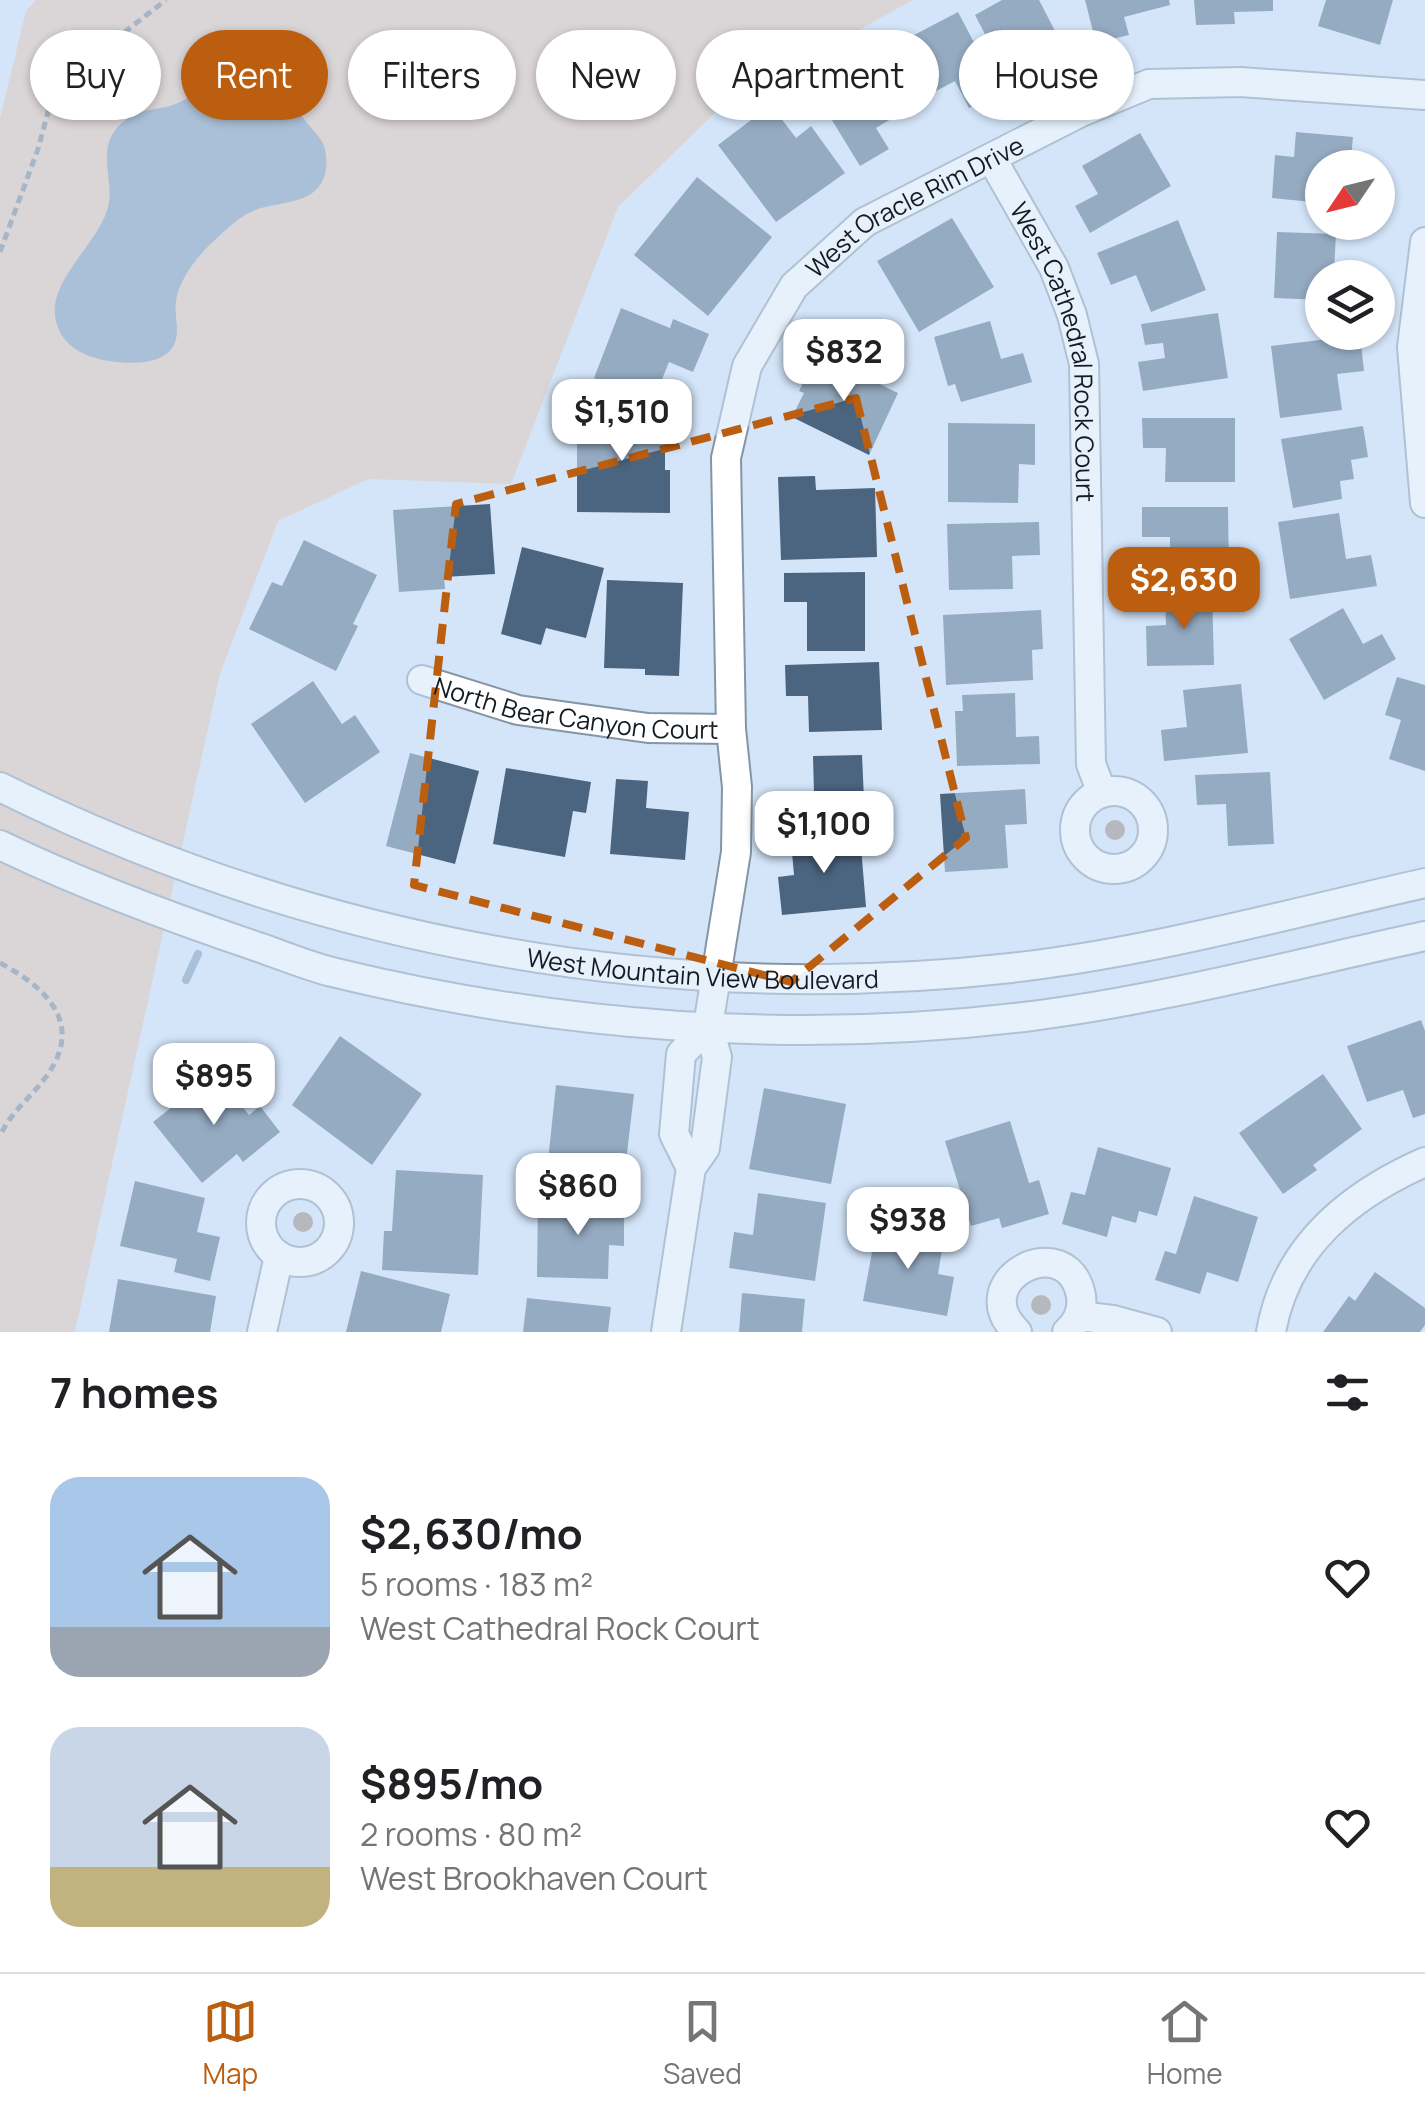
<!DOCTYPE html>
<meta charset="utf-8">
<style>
:root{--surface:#fff;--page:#f6f6f6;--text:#202124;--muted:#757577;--line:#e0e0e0;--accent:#bc5e0f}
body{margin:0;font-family:Manrope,sans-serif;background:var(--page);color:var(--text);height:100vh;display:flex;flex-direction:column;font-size:38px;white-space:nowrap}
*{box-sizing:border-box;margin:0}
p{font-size:32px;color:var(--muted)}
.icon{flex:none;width:55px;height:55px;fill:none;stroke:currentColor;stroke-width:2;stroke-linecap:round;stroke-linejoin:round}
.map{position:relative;height:1332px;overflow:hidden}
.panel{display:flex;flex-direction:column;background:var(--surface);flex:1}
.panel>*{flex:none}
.banner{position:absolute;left:30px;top:30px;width:1365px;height:90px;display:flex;gap:20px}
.needle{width:65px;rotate:235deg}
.controls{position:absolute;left:1305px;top:150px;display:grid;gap:20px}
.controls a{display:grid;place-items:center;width:90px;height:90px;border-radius:50%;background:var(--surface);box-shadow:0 2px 8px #0004;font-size:50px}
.price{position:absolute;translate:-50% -85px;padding:0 22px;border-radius:20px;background:#fff;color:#222;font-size:32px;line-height:65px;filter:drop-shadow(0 2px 5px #0008)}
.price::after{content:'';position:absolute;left:50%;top:60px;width:30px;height:22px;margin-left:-15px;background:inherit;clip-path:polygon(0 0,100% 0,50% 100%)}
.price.selected{background:var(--accent);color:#fff}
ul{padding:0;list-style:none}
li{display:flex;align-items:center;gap:30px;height:250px;padding:0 50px}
li span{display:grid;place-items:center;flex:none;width:280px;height:200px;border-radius:30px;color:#555}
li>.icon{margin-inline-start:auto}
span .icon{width:120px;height:120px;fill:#fffc;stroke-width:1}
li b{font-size:42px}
h2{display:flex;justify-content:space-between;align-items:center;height:120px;padding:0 50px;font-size:42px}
.chip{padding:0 35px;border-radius:45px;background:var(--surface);box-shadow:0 2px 8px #0004;font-size:35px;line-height:90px}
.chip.selected{background:var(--accent);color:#fff}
.tab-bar{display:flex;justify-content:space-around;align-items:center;height:140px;border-top:2px solid var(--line);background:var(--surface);font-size:28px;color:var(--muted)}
.tab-bar a{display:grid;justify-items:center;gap:5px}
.tab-bar .selected{color:var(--accent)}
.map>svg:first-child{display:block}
.green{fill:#e3c1ac}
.water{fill:#7993b0}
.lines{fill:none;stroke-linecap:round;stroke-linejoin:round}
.stream{stroke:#7993b0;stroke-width:8}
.building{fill:#4b647f}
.minor-casing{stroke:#8595a7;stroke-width:32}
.path{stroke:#707c89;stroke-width:5;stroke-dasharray:8 5;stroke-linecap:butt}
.minor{stroke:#fff;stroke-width:28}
.tree{fill:#938076}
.marked{fill:none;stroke:#bc5e0f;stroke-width:8;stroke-dasharray:20 12;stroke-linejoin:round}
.labels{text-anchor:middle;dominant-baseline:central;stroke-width:10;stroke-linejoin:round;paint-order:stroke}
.street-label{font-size:25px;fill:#141b21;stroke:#e7f2fd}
</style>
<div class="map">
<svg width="1425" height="1332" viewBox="0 0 1425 1332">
<rect width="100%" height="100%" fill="#d4e5f9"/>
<polygon class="green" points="36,0 913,0 722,106 618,207 511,484 368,479 278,521 220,674 75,1332 0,1332 0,118 26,11"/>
<path class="water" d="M249,61L275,69C285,84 292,100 301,115C308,126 320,135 324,146C326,151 327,163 326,169C321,203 287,201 261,208C244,213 229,226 217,238C200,253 179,278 176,301C174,313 179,327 176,339C169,368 125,364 103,360C85,356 68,348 60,332C36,286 101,246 109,203C112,183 103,162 109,142C112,133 119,124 127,119C140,109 155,110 170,106C199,97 219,70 249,61Z"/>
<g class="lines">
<polyline class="stream" points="186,980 198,954"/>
</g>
<g class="building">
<polygon points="1002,0 1039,0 1069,58 1047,70 1037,49 1002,67 975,15"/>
<polygon points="1085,0 1169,0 1170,5 1124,17 1129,35 1096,43"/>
<polygon points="1194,0 1273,0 1273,11 1234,12 1235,24 1196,25"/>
<polygon points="1326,0 1393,0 1380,45 1318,26"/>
<polygon points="958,12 1000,92 969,108 955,81 921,99 893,46"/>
<polygon points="881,56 911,107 876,128 889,149 860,166 816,94"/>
<polygon points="771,105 796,138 811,126 845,173 776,222 718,145"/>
<polygon points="1296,132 1353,137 1350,168 1322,168 1322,203 1272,198 1275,155 1294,157"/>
<polygon points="1140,133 1171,186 1090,233 1075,206 1098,194 1082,166"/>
<polygon points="697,177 772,237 708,316 634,255"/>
<polygon points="952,218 994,287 919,332 877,261"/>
<polygon points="1178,220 1206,290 1151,312 1136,275 1111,285 1097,253"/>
<polygon points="1277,232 1336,234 1334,272 1366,273 1366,278 1322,278 1322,300 1274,298"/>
<polygon points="621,308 670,328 673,319 709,334 693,372 669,362 653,402 594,378"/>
<polygon points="1218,313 1228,378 1143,391 1138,362 1165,358 1163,343 1145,345 1141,324"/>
<polygon points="990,321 1001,359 1023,353 1032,382 961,402 955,384 948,386 934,337"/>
<polygon points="1360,335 1364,371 1337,374 1342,410 1280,418 1271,346"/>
<polygon points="817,354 898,393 869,455 792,417 804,393 799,391"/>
<polygon points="577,414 665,415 665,470 670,470 670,513 577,512"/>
<polygon points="1142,418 1235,418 1235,482 1165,482 1166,448 1143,448"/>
<polygon points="948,423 1035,424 1035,465 1019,464 1018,503 948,502"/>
<polygon points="1363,426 1368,457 1351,460 1354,479 1340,481 1342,499 1293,508 1281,439"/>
<polygon points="815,476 816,490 875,488 877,557 781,560 778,477"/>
<polygon points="490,504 495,574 444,577 445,589 399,592 393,510"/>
<polygon points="1142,507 1228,507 1229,574 1152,574 1151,552 1170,552 1170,537 1142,537"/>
<polygon points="1339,513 1346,559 1371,555 1377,586 1290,599 1278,522"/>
<polygon points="1039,522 1040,555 1012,556 1013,589 949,590 947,524"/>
<polygon points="304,540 377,575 353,624 358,626 336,671 249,629 272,582 282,586"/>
<polygon points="522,547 604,568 586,638 546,628 541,645 501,634"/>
<polygon points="865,572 865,651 807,651 807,602 784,602 784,573"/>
<polygon points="607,580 683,583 679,676 645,675 645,669 604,668"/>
<polygon points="1212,590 1214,665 1147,666 1146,626 1166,625 1165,599 1176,599 1176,591"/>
<polygon points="1343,608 1363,644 1382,634 1396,659 1324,700 1289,639"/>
<polygon points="1041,610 1043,649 1032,650 1033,680 946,685 943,615"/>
<polygon points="879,662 882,730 809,732 808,696 786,696 785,665"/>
<polygon points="1397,677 1425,685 1425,771 1389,759 1401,720 1385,715"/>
<polygon points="313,681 342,724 355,715 380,752 305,803 251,724"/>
<polygon points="1241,684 1248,753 1164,761 1161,730 1187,727 1183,690"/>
<polygon points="1015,693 1016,737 1039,736 1040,764 957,766 955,711 963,711 962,695"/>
<polygon points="410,753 479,771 455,864 386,846"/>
<polygon points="862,755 865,822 787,825 786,794 814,793 813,756"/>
<polygon points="506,768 591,782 586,813 573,811 565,857 493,844"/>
<polygon points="1270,772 1274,844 1228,846 1226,804 1197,805 1195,775"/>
<polygon points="616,779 648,781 646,808 689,812 685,860 610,854"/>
<polygon points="1025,789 1027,824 1005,825 1008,868 945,872 940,794"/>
<polygon points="860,835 866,907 782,915 778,877 794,875 791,841"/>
<polygon points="1421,1020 1425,1031 1425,1114 1413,1118 1403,1090 1367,1102 1347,1046"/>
<polygon points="340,1036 422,1094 372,1165 292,1105"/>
<polygon points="215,1073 249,1115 260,1106 280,1132 243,1162 237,1154 202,1183 153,1122"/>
<polygon points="1323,1074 1362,1129 1313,1165 1317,1170 1283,1194 1239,1133"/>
<polygon points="556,1085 634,1094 625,1170 548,1161"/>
<polygon points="764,1088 846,1104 831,1184 749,1169"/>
<polygon points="1010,1121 1029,1183 1039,1180 1049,1214 1002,1228 999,1218 971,1226 945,1141"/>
<polygon points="1098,1147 1171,1168 1157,1216 1139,1211 1136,1223 1112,1216 1107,1237 1062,1224 1071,1192 1085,1195"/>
<polygon points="396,1170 483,1175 478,1275 382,1270 384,1231 392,1231"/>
<polygon points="135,1181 205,1198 197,1232 220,1237 210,1281 174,1272 177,1259 120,1246"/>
<polygon points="758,1193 826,1203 815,1281 729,1268 734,1232 753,1235"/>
<polygon points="1194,1196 1258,1217 1238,1282 1207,1272 1200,1294 1155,1280 1165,1251 1176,1254"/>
<polygon points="538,1200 624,1202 624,1246 609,1245 608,1279 537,1277"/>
<polygon points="877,1225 944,1237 938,1274 954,1277 947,1316 863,1301"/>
<polygon points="361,1271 450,1294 441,1332 346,1332"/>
<polygon points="1375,1272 1425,1308 1425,1325 1420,1332 1323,1332 1349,1296 1355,1301"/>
<polygon points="118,1279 216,1296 210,1332 109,1332"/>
<polygon points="742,1293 805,1299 802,1332 739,1332"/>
<polygon points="527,1298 611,1307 608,1332 523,1332"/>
</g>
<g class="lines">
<defs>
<g id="minor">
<path id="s1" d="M992,159L1054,268L1072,315L1084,364L1091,764L1102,793"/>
<polyline points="1425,242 1412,347 1425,503"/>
<path id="s2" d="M422,680L518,710L648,728L731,729"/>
<path id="s3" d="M0,787C313,942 664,1007 1011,968C1151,952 1288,914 1425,883"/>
<circle cx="1114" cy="830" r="39"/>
<path d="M0,845C85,886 172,918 261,948C284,956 308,966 332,972C557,1027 794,1045 1024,1017C1159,1000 1292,965 1425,936"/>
<polyline points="691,1168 674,1134 681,1054 708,1026"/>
<circle cx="300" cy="1223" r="39"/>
<polyline points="1079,1316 1113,1320 1157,1332"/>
<polyline points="262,1332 279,1256"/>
<path id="s4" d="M666,1332L691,1168L705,1148L717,1057L708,1026L736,852L737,787L731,729L726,458L747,366L794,286L865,222L1081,112L1149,84L1240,82L1425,95"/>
<path d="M1017,1332C963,1280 1068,1226 1081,1296C1083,1310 1077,1323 1067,1332"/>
<path d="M1271,1332C1286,1246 1350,1195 1425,1162"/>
</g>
</defs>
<use href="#minor" class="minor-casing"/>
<g class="path">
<polyline points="0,252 38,149 48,112 62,85 91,58 166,0"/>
<path d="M0,963C45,987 84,1022 48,1074C32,1097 11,1111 0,1136"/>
</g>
<use href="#minor" class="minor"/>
</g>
<g class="tree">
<circle cx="1115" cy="830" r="10"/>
<circle cx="303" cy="1222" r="10"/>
<circle cx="1041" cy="1305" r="10"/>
</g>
<path d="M0 0H1425V1332H0ZM856,398L966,838L791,982L414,885L456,504Z" fill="#d4e5f9" fill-opacity=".55" fill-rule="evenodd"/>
<path class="marked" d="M856,398L966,838L791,982L414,885L456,504Z"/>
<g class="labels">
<g class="street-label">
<text stroke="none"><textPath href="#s4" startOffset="1218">West Oracle Rim Drive</textPath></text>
<text stroke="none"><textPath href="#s1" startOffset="208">West Cathedral Rock Court</textPath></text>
<text stroke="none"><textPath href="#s2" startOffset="158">North Bear Canyon Court</textPath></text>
<text stroke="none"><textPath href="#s3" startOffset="732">West Mountain View Boulevard</textPath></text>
</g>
</g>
</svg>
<div class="controls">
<a><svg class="needle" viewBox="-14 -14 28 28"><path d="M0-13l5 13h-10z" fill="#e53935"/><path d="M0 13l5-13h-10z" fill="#757577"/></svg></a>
<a><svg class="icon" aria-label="layers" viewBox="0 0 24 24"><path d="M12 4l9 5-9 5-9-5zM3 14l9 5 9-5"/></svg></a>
</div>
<b class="price" style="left:844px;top:404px">$832</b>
<b class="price" style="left:622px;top:464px">$1,510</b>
<b class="price selected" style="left:1184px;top:632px">$2,630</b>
<b class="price" style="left:824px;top:876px">$1,100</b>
<b class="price" style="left:214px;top:1128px">$895</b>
<b class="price" style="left:578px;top:1238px">$860</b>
<b class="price" style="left:908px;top:1272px">$938</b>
<div class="banner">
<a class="chip">Buy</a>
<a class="chip selected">Rent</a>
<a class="chip">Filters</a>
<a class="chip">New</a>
<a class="chip">Apartment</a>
<a class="chip">House</a>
</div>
</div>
<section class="panel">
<h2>7 homes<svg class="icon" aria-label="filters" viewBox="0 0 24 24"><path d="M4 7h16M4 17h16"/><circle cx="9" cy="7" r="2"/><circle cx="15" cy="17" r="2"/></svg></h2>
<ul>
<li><span style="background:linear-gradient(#a9c7e8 75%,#9aa5b1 0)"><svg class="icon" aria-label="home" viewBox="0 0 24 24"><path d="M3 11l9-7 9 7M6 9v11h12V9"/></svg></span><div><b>$2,630/mo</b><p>5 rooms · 183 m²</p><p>West Cathedral Rock Court</p></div><svg class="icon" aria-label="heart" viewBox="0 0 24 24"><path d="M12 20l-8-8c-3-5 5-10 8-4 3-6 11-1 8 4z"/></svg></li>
<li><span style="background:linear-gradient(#c9d6e8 70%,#c2b280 0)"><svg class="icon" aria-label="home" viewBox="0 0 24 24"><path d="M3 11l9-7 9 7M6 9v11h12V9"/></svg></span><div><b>$895/mo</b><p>2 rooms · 80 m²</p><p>West Brookhaven Court</p></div><svg class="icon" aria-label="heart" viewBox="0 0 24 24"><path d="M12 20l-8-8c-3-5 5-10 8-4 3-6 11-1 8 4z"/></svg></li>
</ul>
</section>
<nav class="tab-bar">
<a class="selected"><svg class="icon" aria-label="map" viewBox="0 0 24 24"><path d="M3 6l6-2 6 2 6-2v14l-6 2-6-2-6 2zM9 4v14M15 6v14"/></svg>Map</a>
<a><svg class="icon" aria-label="saved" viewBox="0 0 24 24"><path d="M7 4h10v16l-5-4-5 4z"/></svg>Saved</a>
<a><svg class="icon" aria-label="home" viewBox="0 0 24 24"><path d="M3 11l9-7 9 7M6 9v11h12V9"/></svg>Home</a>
</nav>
